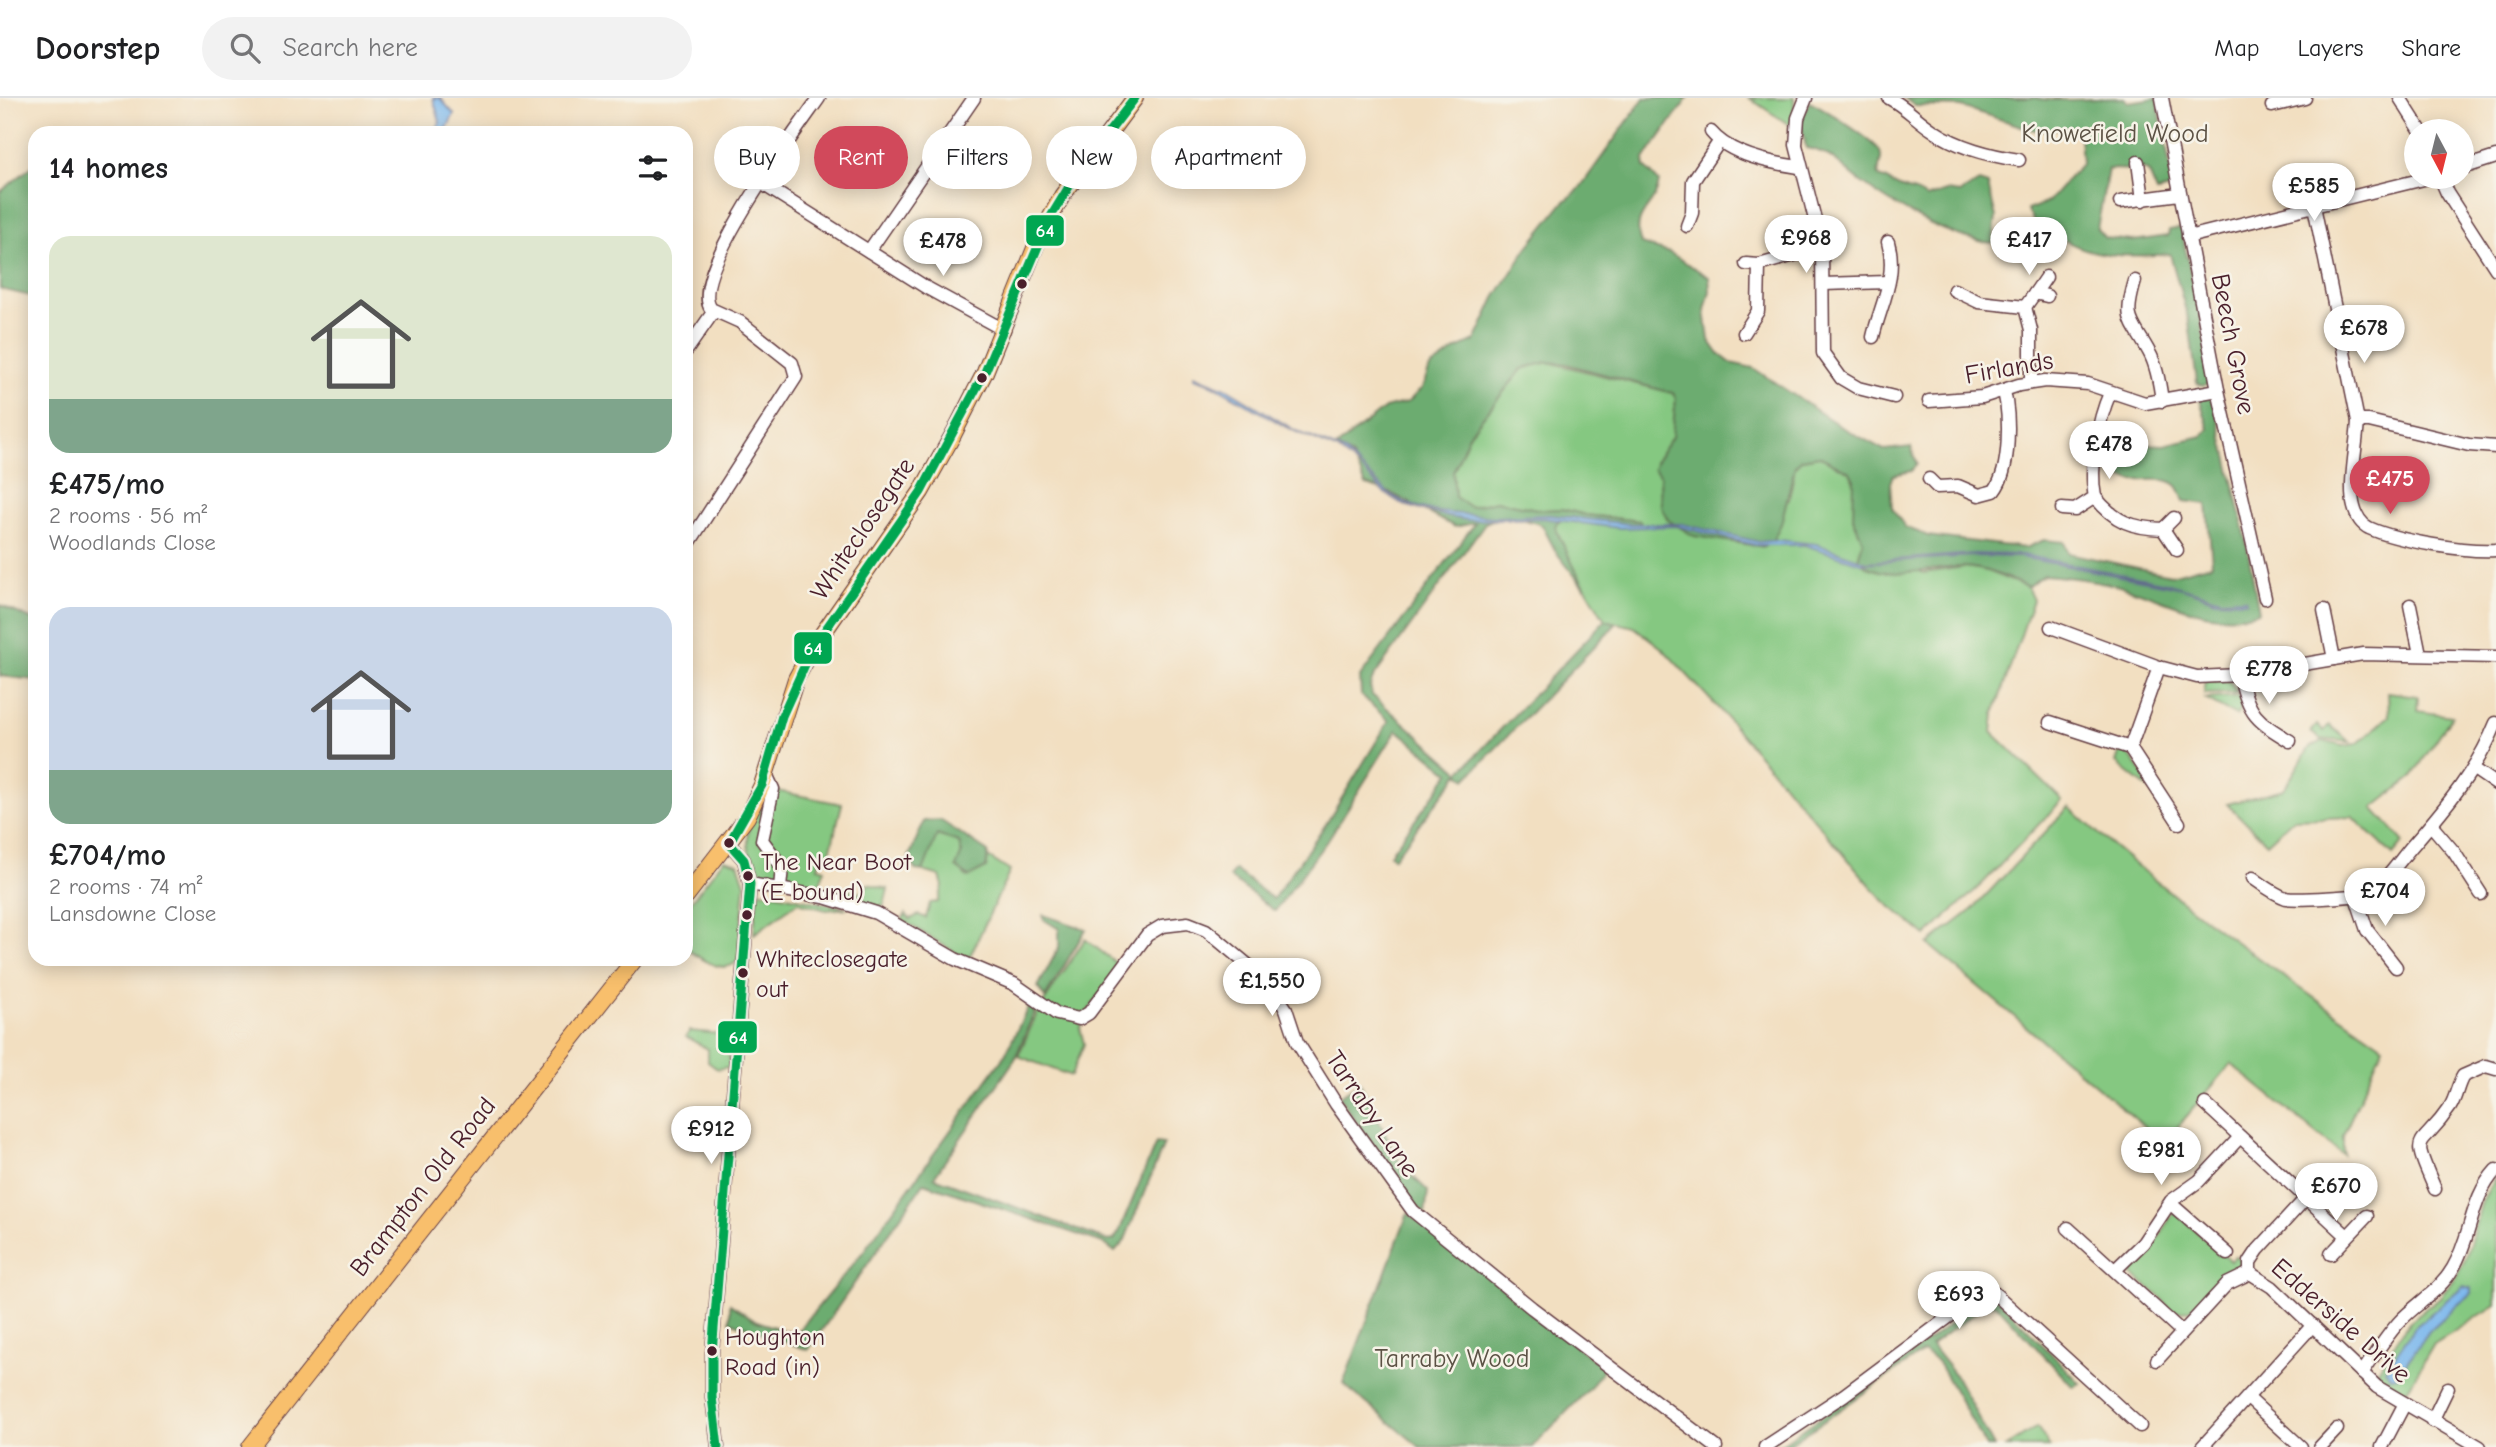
<!DOCTYPE html>
<meta charset="utf-8">
<style>
:root{--surface:#fff;--page:#f2f2f2;--text:#202124;--muted:#757577;--line:#e0e0e0;--accent:#d1495b}
body{margin:0;font-family:"Comic Neue",sans-serif;background:var(--page);color:var(--text);height:100vh;display:flex;flex-direction:column;font-size:26px;white-space:nowrap}
*{box-sizing:border-box;margin:0}
p{font-size:23px;color:var(--muted)}
.icon{flex:none;width:38px;height:38px;fill:none;stroke:currentColor;stroke-width:2;stroke-linecap:round;stroke-linejoin:round}
.map{position:relative;flex:1;overflow:hidden}
.drawer{position:absolute;left:28px;top:28px;width:665px;height:840px;display:flex;flex-direction:column;background:var(--surface);border-radius:21px;box-shadow:0 4px 18px #0003}
.drawer>*{flex:none}
.guide{position:absolute;left:714px;top:28px;width:665px;height:63px;display:flex;gap:14px}
.needle{width:46px;rotate:173deg}
.buttons{position:absolute;left:2404px;top:21px;display:grid;gap:14px}
.buttons a{display:grid;place-items:center;width:70px;height:70px;border-radius:50%;background:var(--surface);box-shadow:0 4px 18px #0003;font-size:35px}
.price{position:absolute;translate:-50% -60px;padding:0 16px;border-radius:24px;background:#fff;color:#222;font-size:23px;line-height:46px;filter:drop-shadow(0 2px 4px #0008)}
.price::after{content:'';position:absolute;left:50%;top:42px;width:21px;height:16px;margin-left:-10px;background:inherit;clip-path:polygon(0 0,100% 0,50% 100%)}
.price.on{background:var(--accent);color:#fff}
ul{padding:0;list-style:none}
li{display:grid;align-content:center;gap:14px;height:371px;padding:0 21px}
li span{display:grid;place-items:center;height:217px;border-radius:21px;color:#555}
li>.icon{margin-inline-start:auto}
span .icon{width:126px;height:126px;fill:#fffc;stroke-width:1}
li b{font-size:30px}
h2{display:flex;justify-content:space-between;align-items:center;height:84px;padding:0 21px;font-size:30px}
.pill{padding:0 24px;border-radius:32px;background:var(--surface);box-shadow:0 4px 18px #0003;font-size:24px;line-height:63px}
.pill.on{background:var(--accent);color:#fff}
header{display:flex;align-items:center;gap:42px;box-sizing:border-box;height:98px;padding:0 35px;background:var(--surface);border-bottom:2px solid var(--line)}
header strong{font-size:33px}
nav{display:flex;gap:38px;margin-inline-start:auto;font-size:24px}
.search{width:490px;height:63px;background:var(--page);display:flex;align-items:center;gap:18px;box-sizing:border-box;padding:0 24px;border-radius:38px;color:var(--muted);font-size:26px}
.map>svg:first-child{display:block}
.green{fill:#85c881;stroke:#687456;stroke-width:2}
.forest{fill:#6cac6f;stroke:#5b664d;stroke-width:2}
.water{fill:#7ab7ed;stroke:#626b8c;stroke-width:2}
.lines{fill:none;stroke-linecap:round;stroke-linejoin:round}
.minor-casing{stroke:#633c42;stroke-width:15}
.major-casing{stroke:#633c42;stroke-width:18}
.minor{stroke:#fff;stroke-width:12}
.major{stroke:#f8bf6c;stroke-width:16}
.bus-1-casing{stroke:#f7f3e8;stroke-width:14}
.bus-1{stroke:#00a651;stroke-width:9}
.bus-dot{fill:#4a1f2b;stroke:#f7f3e8;stroke-width:2.5}
.labels{text-anchor:middle;dominant-baseline:central;stroke-width:5;stroke-linejoin:round;paint-order:stroke}
.bus-label{font-size:24px;fill:#4a1f2b;stroke:#f7f3e8;text-anchor:start}
.park-label{font-size:26px;fill:#5c5245;stroke:#f7f3e8}
.street-label{font-size:26px;fill:#4a1f2b;stroke:#f7f3e8}
.line-badge{stroke:#f7f3e8;stroke-width:2.5}
.badge-label{font-size:19px;text-anchor:middle;font-weight:bold;fill:#fff}
</style>
<header>
<strong>Doorstep</strong>
<div class="search"><svg class="icon" aria-label="search" viewBox="0 0 24 24"><circle cx="10" cy="10" r="6"/><path d="M15 15l6 6"/></svg>Search here</div>
<nav><a>Map</a><a>Layers</a><a>Share</a></nav>
</header>
<div class="map">
<svg width="2496" height="1349" viewBox="0 0 2496 1349">
<rect width="100%" height="100%" fill="#f7f3e8"/>
<filter id="ink" filterUnits="userSpaceOnUse"><feTurbulence type="fractalNoise" baseFrequency=".0143" numOctaves="2"/><feDisplacementMap in="SourceGraphic" scale="14" xChannelSelector="R" yChannelSelector="G"/><feConvolveMatrix kernelMatrix="1 2 1 2 8 2 1 2 1" color-interpolation-filters="sRGB"/></filter>
<filter id="wash" filterUnits="userSpaceOnUse"><feTurbulence type="fractalNoise" baseFrequency=".00686" numOctaves="4" result="noise"/><feDisplacementMap in="SourceGraphic" scale="28" xChannelSelector="R" yChannelSelector="G"/><feGaussianBlur stdDeviation="1.57" result="paint"/><feColorMatrix in="noise" values="0 0 0 0 0 0 0 0 0 0 0 0 0 0 0 0 0 1.4 0 .05"/><feComposite in="paint" operator="in"/></filter>
<g filter="url(#wash)">
<rect width="100%" height="100%" fill="#f2dfc1"/>
<g class="green">
<polygon points="1749,0 1794,0 1794,30"/>
<polygon points="1548,264 1673,295 1676,300 1672,339 1655,364 1660,377 1661,408 1789,402 1795,368 1802,361 1819,358 1850,374 1856,390 1853,420 1863,443 1859,452 1924,475 1964,469 1984,472 2027,489 2033,502 1994,616 1992,634 2062,702 1984,784 1926,838 1884,803 1721,613 1663,551 1634,529 1605,522 1565,454 1555,428 1560,422 1612,427 1640,423 1586,417 1562,411 1542,412 1496,403 1470,409 1455,399 1453,374 1470,335 1522,271"/>
<polygon points="2206,583 2229,583 2238,595 2204,596"/>
<polygon points="2388,594 2418,598 2417,613 2452,618 2411,680 2373,710 2404,744 2393,757 2353,719 2293,721 2267,745 2227,706 2284,691 2310,649 2322,643 2343,648 2357,646 2389,618"/>
<polygon points="2239,598 2242,610 2236,618 2205,601"/>
<polygon points="2317,627 2324,633 2329,627 2350,644 2320,641 2311,634"/>
<polygon points="2120,653 2127,654 2153,690 2150,692 2116,665"/>
<path d="M777,693L842,706L828,762L821,759L818,769L825,771L818,790L765,781C737,759 745,706 777,693Z"/>
<path d="M2069,709C2163,796 2277,874 2383,948L2343,1038V1057L2231,966L2164,1045L1928,846L1973,811Z"/>
<polygon points="936,737 959,744 964,777 968,779 986,770 988,759 1010,773 968,862 902,822 906,816 910,821 919,817 926,820 930,805 938,804 943,788 940,778 923,773"/>
<path d="M724,761L738,765L745,786L739,861C725,880 700,860 686,850V810Z"/>
<polygon points="868,786 888,791 884,807 880,810 828,793 829,787 862,795"/>
<polygon points="762,793 847,810 826,812 798,804 754,836 757,795"/>
<polygon points="1085,841 1120,868 1086,916 1080,930 1084,946 1071,978 1018,958 1037,915"/>
<polygon points="690,933 730,937 729,969 717,971 708,964 708,951 686,939"/>
<polygon points="2496,1079 2496,1207 2434,1246 2403,1299 2379,1278 2377,1272 2409,1224 2440,1199 2455,1181 2466,1160 2482,1103"/>
<path d="M2174,1113L2230,1163L2235,1158L2241,1161L2240,1170C2216,1183 2200,1221 2169,1212L2162,1200L2130,1175L2133,1167H2138L2153,1150Z"/>
<polygon points="2037,1329 2050,1349 2006,1349"/>
</g>
<g class="forest">
<path d="M1644,0H1688L1644,61L1645,69L1659,84C1656,111 1630,113 1641,146L1670,155L1709,179L1710,193L1705,212L1709,242L1718,255L1731,265L1753,270L1843,330L1884,352L1911,349L1917,366L1911,373L1893,377L1890,385L1892,410L1905,429L1928,438L2025,450L2044,442L2064,444L2068,455L2171,477L2212,466L2207,406L2184,403C2182,399 2180,391 2177,388C2158,369 2106,406 2104,344L2164,347L2202,338L2209,331L2200,302L2203,295L2212,294L2243,426L2259,514C2205,530 2170,500 2119,488C2095,482 2069,479 2044,477L2027,489C2008,480 1986,470 1964,469C1934,468 1881,487 1858,461L1863,443L1853,420L1854,382L1850,374L1819,358L1802,361L1795,368L1781,426L1773,442L1764,449L1694,438L1668,422L1661,408L1660,378L1654,371L1655,364L1672,339L1676,300L1673,295L1566,266L1548,264L1522,271L1470,335L1453,374L1455,399L1470,409L1496,403L1542,412L1562,411L1586,417L1640,423L1642,427L1559,422L1555,428L1558,436L1585,491L1556,454L1542,427C1520,420 1506,415 1485,425L1373,580L1370,588L1372,597L1460,674L1605,522L1617,525L1466,681L1459,675L1394,760L1390,756L1450,675L1397,632L1329,740L1275,813L1229,779L1235,772L1273,801L1326,726L1389,623L1361,597L1360,579L1475,425L1455,429L1391,395L1366,387L1352,358L1336,349L1385,310L1408,304L1422,290L1430,270L1457,251L1475,243L1495,200L1527,150L1563,105L1579,91Z"/>
<path d="M1904,0H2037C2048,5 2106,0 2124,0L2128,4L2157,0L2174,90L2157,94L2149,75L2144,72L2108,71L2097,131L2105,140L2133,143L2168,138L2169,132L2181,130L2213,280L2210,286L2202,288L2197,285L2189,224L2170,156C2130,159 2086,161 2053,134L2043,135L2036,142L2033,122L2027,112L2048,104L2082,65L2080,39L2072,30L2034,32L1961,9L1915,8Z"/>
<path d="M1809,3C1818,6 1875,44 1879,52C1885,61 1876,69 1879,79C1889,82 1896,89 1905,91C1914,94 1918,93 1926,100L1946,93L1960,95L1979,84L1988,87L1996,119L1993,145C1953,142 1894,109 1861,84C1842,70 1832,54 1806,50L1801,24Z"/>
<polygon points="35,66 35,199 0,191 0,94"/>
<polygon points="0,507 35,523 35,582 0,578"/>
<polygon points="940,722 988,754 986,770 969,779 956,769 962,755 959,744 937,737 923,773 915,772 909,759 924,723"/>
<polygon points="1043,817 1086,831 1045,900 1038,889 1059,849 1059,831 1043,821"/>
<polygon points="1031,903 1037,908 1015,961 934,1079 1108,1143 1114,1142 1119,1134 1156,1045 1164,1046 1124,1144 1115,1154 1103,1145 924,1085 808,1252 730,1223 730,1206 757,1223 794,1236 800,1231 863,1154 1005,957"/>
<polygon points="1360,985 1401,1067 1428,1093 1425,1116 1404,1096 1339,998"/>
<polygon points="1408,1115 1604,1270 1590,1290 1532,1349 1420,1349 1343,1286"/>
<polygon points="1986,1199 1998,1201 2080,1285 2073,1289 1997,1207 1987,1206 1931,1247 1956,1278 1994,1349 1987,1349 1937,1263 1923,1254 1786,1349 1777,1349 1880,1279"/>
</g>
<g class="water">
<polygon points="433,0 440,0 454,16 445,35 435,35 440,24"/>
<polygon points="1194,277 1226,290 1296,333 1345,354 1388,395 1407,406 1437,414 1496,419 1549,417 1630,426 1682,426 1759,444 1778,442 1816,446 1867,464 1974,456 2022,457 2162,484 2221,501 2245,500 2246,503 2216,502 2183,490 2020,459 1973,458 1861,465 1805,447 1755,447 1677,428 1619,430 1543,420 1468,422 1449,419 1404,407 1383,394 1362,371 1338,352 1290,331 1212,286 1194,280"/>
<polygon points="2463,1188 2471,1190 2471,1195 2430,1232 2397,1278 2391,1279 2385,1272 2414,1230"/>
</g>
</g>
<g filter="url(#ink)">
<g class="lines">
<defs>
<g id="minor">
<polyline points="1806,0 1798,20 1796,47 1822,149 1823,255 1841,280 1858,290 1894,299"/>
<path d="M1889,0C1906,9 1918,23 1934,33C1957,49 1992,58 2019,62"/>
<polyline points="2162,0 2218,292 2265,500"/>
<polyline points="2400,0 2421,33"/>
<polyline points="2272,8 2305,0"/>
<path d="M1711,34C1730,57 1771,65 1799,69"/>
<polyline points="2138,64 2143,102"/>
<polyline points="2462,70 2496,59"/>
<polyline points="2440,79 2447,95 2496,171"/>
<polyline points="761,85 927,190 1004,232"/>
<polyline points="2120,104 2179,96"/>
<polyline points="2314,108 2358,323 2369,323 2469,347 2496,349"/>
<polyline points="1687,128 1692,115 1693,83 1719,44"/>
<polyline points="2188,139 2432,79"/>
<polyline points="869,153 974,0"/>
<polyline points="1746,166 1759,167 1822,149"/>
<path d="M2135,183C2123,224 2131,221 2149,254C2157,268 2160,287 2162,303"/>
<polyline points="1823,186 1888,184"/>
<polyline points="1954,192 1979,204 2025,209 2031,232 2031,284"/>
<polyline points="2035,195 2046,179"/>
<polyline points="2025,209 2035,195 2047,198"/>
<polyline points="1744,235 1758,213 1759,167"/>
<path d="M1873,239C1880,208 1898,178 1888,144"/>
<polyline points="686,253 714,213"/>
<polyline points="1929,303 1982,299 2019,287 2045,283 2088,286 2145,305 2218,292"/>
<path d="M2358,323C2357,346 2348,388 2354,409C2356,417 2361,426 2369,430C2398,443 2465,454 2496,452"/>
<path d="M1929,381L1937,389L1958,388L1979,397L1994,393C2011,372 2010,318 2004,293"/>
<path d="M2095,399C2115,424 2132,430 2163,431L2174,420"/>
<path d="M2062,411L2075,412L2095,399C2089,370 2098,322 2110,295"/>
<polyline points="2163,431 2177,452"/>
<path d="M686,450L796,279L792,265L740,224L711,211C687,178 796,33 819,0"/>
<polyline points="2410,507 2420,556"/>
<polyline points="2324,512 2334,561"/>
<polyline points="2051,529 2159,569 2197,579 2240,577 2363,556 2496,559"/>
<path d="M2240,577C2248,617 2257,623 2290,643"/>
<polyline points="2050,624 2130,650 2159,569"/>
<polyline points="2130,650 2179,725"/>
<polyline points="2474,671 2496,686"/>
<polyline points="766,676 773,691 762,742 782,769 780,790"/>
<polyline points="2431,727 2454,754 2481,796"/>
<path d="M2253,780C2263,787 2274,796 2286,800C2295,802 2359,799 2369,795C2387,783 2399,763 2413,747C2446,709 2477,672 2496,625"/>
<polyline points="750,786 824,799 876,815 955,861 1014,886 1057,916 1079,921 1089,915 1147,837 1162,828 1188,825 1206,832 1254,872 1272,890 1286,911 1297,944 1336,1006 1413,1113 1532,1210 1716,1349"/>
<polyline points="2356,799 2367,832 2396,869"/>
<polyline points="2205,1006 2347,1138"/>
<path d="M2435,1091C2409,1031 2419,1055 2450,1009C2456,1000 2457,988 2463,978L2486,968L2496,971"/>
<polyline points="2170,1105 2228,1156"/>
<polyline points="2068,1130 2182,1234"/>
<polyline points="2331,1156 2367,1118"/>
<polyline points="2115,1172 2143,1145 2171,1103 2199,1083 2240,1039"/>
<polyline points="2250,1175 2250,1164 2258,1152 2306,1100"/>
<polyline points="2157,1262 2227,1186 2250,1175 2272,1189 2377,1289 2480,1349"/>
<path d="M2362,1275C2374,1258 2386,1238 2400,1223C2418,1204 2440,1193 2453,1170C2472,1138 2470,1100 2496,1072"/>
<polyline points="2248,1300 2301,1349"/>
<polyline points="2432,1323 2448,1290"/>
<polyline points="718,1349 712,1299 712,1255 750,786 744,762 729,745"/>
<polyline points="1765,1349 1844,1297 1977,1198 1992,1193 2140,1328"/>
<polyline points="2202,1349 2313,1227"/>
<polyline points="2320,1349 2337,1331"/>
<polyline points="2382,1349 2404,1307"/>
</g>
<g id="major">
<polyline points="686,798 747,719 762,687 796,581 812,551 921,394 954,335 985,274 1038,143 1062,98 1135,0"/>
<polyline points="250,1349 635,861"/>
</g>
</defs>
<use href="#minor" class="minor-casing"/>
<use href="#major" class="major-casing"/>
<use href="#minor" class="minor"/>
<use href="#major" class="major"/>
<defs>
<g id="bus-1">
<polyline points="729,745 762,687 782,618 812,551 921,394 985,274 1050,120 1078,74 1135,0"/>
<polyline points="718,1349 712,1299 712,1255 750,786 744,762 729,745"/>
</g>
</defs>
<use href="#bus-1" class="bus-1-casing"/>
<use href="#bus-1" class="bus-1"/>
</g>
</g>
<g class="bus-dot">
<circle cx="1022" cy="186" r="6"/>
<circle cx="982" cy="280" r="6"/>
<circle cx="729" cy="745" r="6"/>
<circle cx="748" cy="778" r="6"/>
<circle cx="747" cy="817" r="6"/>
<circle cx="743" cy="875" r="6"/>
<circle cx="712" cy="1253" r="6"/>
</g>
<g class="labels">
<g class="bus-label">
<text x="761" y="764">The Near Boot<tspan x="761" dy="30">(E bound)</tspan></text>
<text x="756" y="861">Whiteclosegate<tspan x="756" dy="30">out</tspan></text>
<text x="725" y="1239">Houghton<tspan x="725" dy="30">Road (in)</tspan></text>
</g>
<g class="park-label">
<text x="2115" y="36">Knowefield Wood</text>
<text x="1452" y="1261">Tarraby Wood</text>
</g>
<g class="street-label">
<text transform="translate(2233 246) rotate(79)">Beech Grove</text>
<text transform="translate(2009 270) rotate(-10)">Firlands</text>
<text transform="translate(863 431) rotate(-56)">Whiteclosegate</text>
<text transform="translate(1372 1016) rotate(56)">Tarraby Lane</text>
<text transform="translate(423 1089) rotate(-52)">Brampton Old Road</text>
<text transform="translate(2341 1223) rotate(41)">Edderside Drive</text>
</g>
</g>
<g class="line-badge">
<rect x="1025" y="116" width="40" height="33" rx="7" fill="#00a651"/>
<rect x="793" y="533" width="40" height="34" rx="7" fill="#00a651"/>
<rect x="717" y="922" width="41" height="34" rx="7" fill="#00a651"/>
</g>
<g class="badge-label">
<text x="1045" y="139">64</text>
<text x="813" y="557">64</text>
<text x="738" y="946">64</text>
</g>
</svg>
<div class="buttons">
<a><svg class="needle" viewBox="-14 -14 28 28"><path d="M0-13l5 13h-10z" fill="#e53935"/><path d="M0 13l5-13h-10z" fill="#757577"/></svg></a>
</div>
<b class="price" style="left:2314px;top:125px">£585</b>
<b class="price" style="left:1806px;top:177px">£968</b>
<b class="price" style="left:2029px;top:179px">£417</b>
<b class="price" style="left:943px;top:180px">£478</b>
<b class="price" style="left:2364px;top:267px">£678</b>
<b class="price" style="left:2109px;top:383px">£478</b>
<b class="price on" style="left:2390px;top:418px">£475</b>
<b class="price" style="left:2269px;top:608px">£778</b>
<b class="price" style="left:2385px;top:830px">£704</b>
<b class="price" style="left:1272px;top:920px">£1,550</b>
<b class="price" style="left:711px;top:1068px">£912</b>
<b class="price" style="left:2161px;top:1089px">£981</b>
<b class="price" style="left:2336px;top:1125px">£670</b>
<b class="price" style="left:1959px;top:1233px">£693</b>
<div class="guide">
<a class="pill">Buy</a>
<a class="pill on">Rent</a>
<a class="pill">Filters</a>
<a class="pill">New</a>
<a class="pill">Apartment</a>
</div>
<section class="drawer">
<h2>14 homes<svg class="icon" aria-label="filters" viewBox="0 0 24 24"><path d="M4 7h16M4 17h16"/><circle cx="9" cy="7" r="2"/><circle cx="15" cy="17" r="2"/></svg></h2>
<ul>
<li><span style="background:linear-gradient(#dfe7d0 75%,#7fa58c 0)"><svg class="icon" aria-label="home" viewBox="0 0 24 24"><path d="M3 11l9-7 9 7M6 9v11h12V9"/></svg></span><div><b>£475/mo</b><p>2 rooms · 56 m²</p><p>Woodlands Close</p></div></li>
<li><span style="background:linear-gradient(#c9d6e8 75%,#7fa58c 0)"><svg class="icon" aria-label="home" viewBox="0 0 24 24"><path d="M3 11l9-7 9 7M6 9v11h12V9"/></svg></span><div><b>£704/mo</b><p>2 rooms · 74 m²</p><p>Lansdowne Close</p></div></li>
</ul>
</section>
</div>
